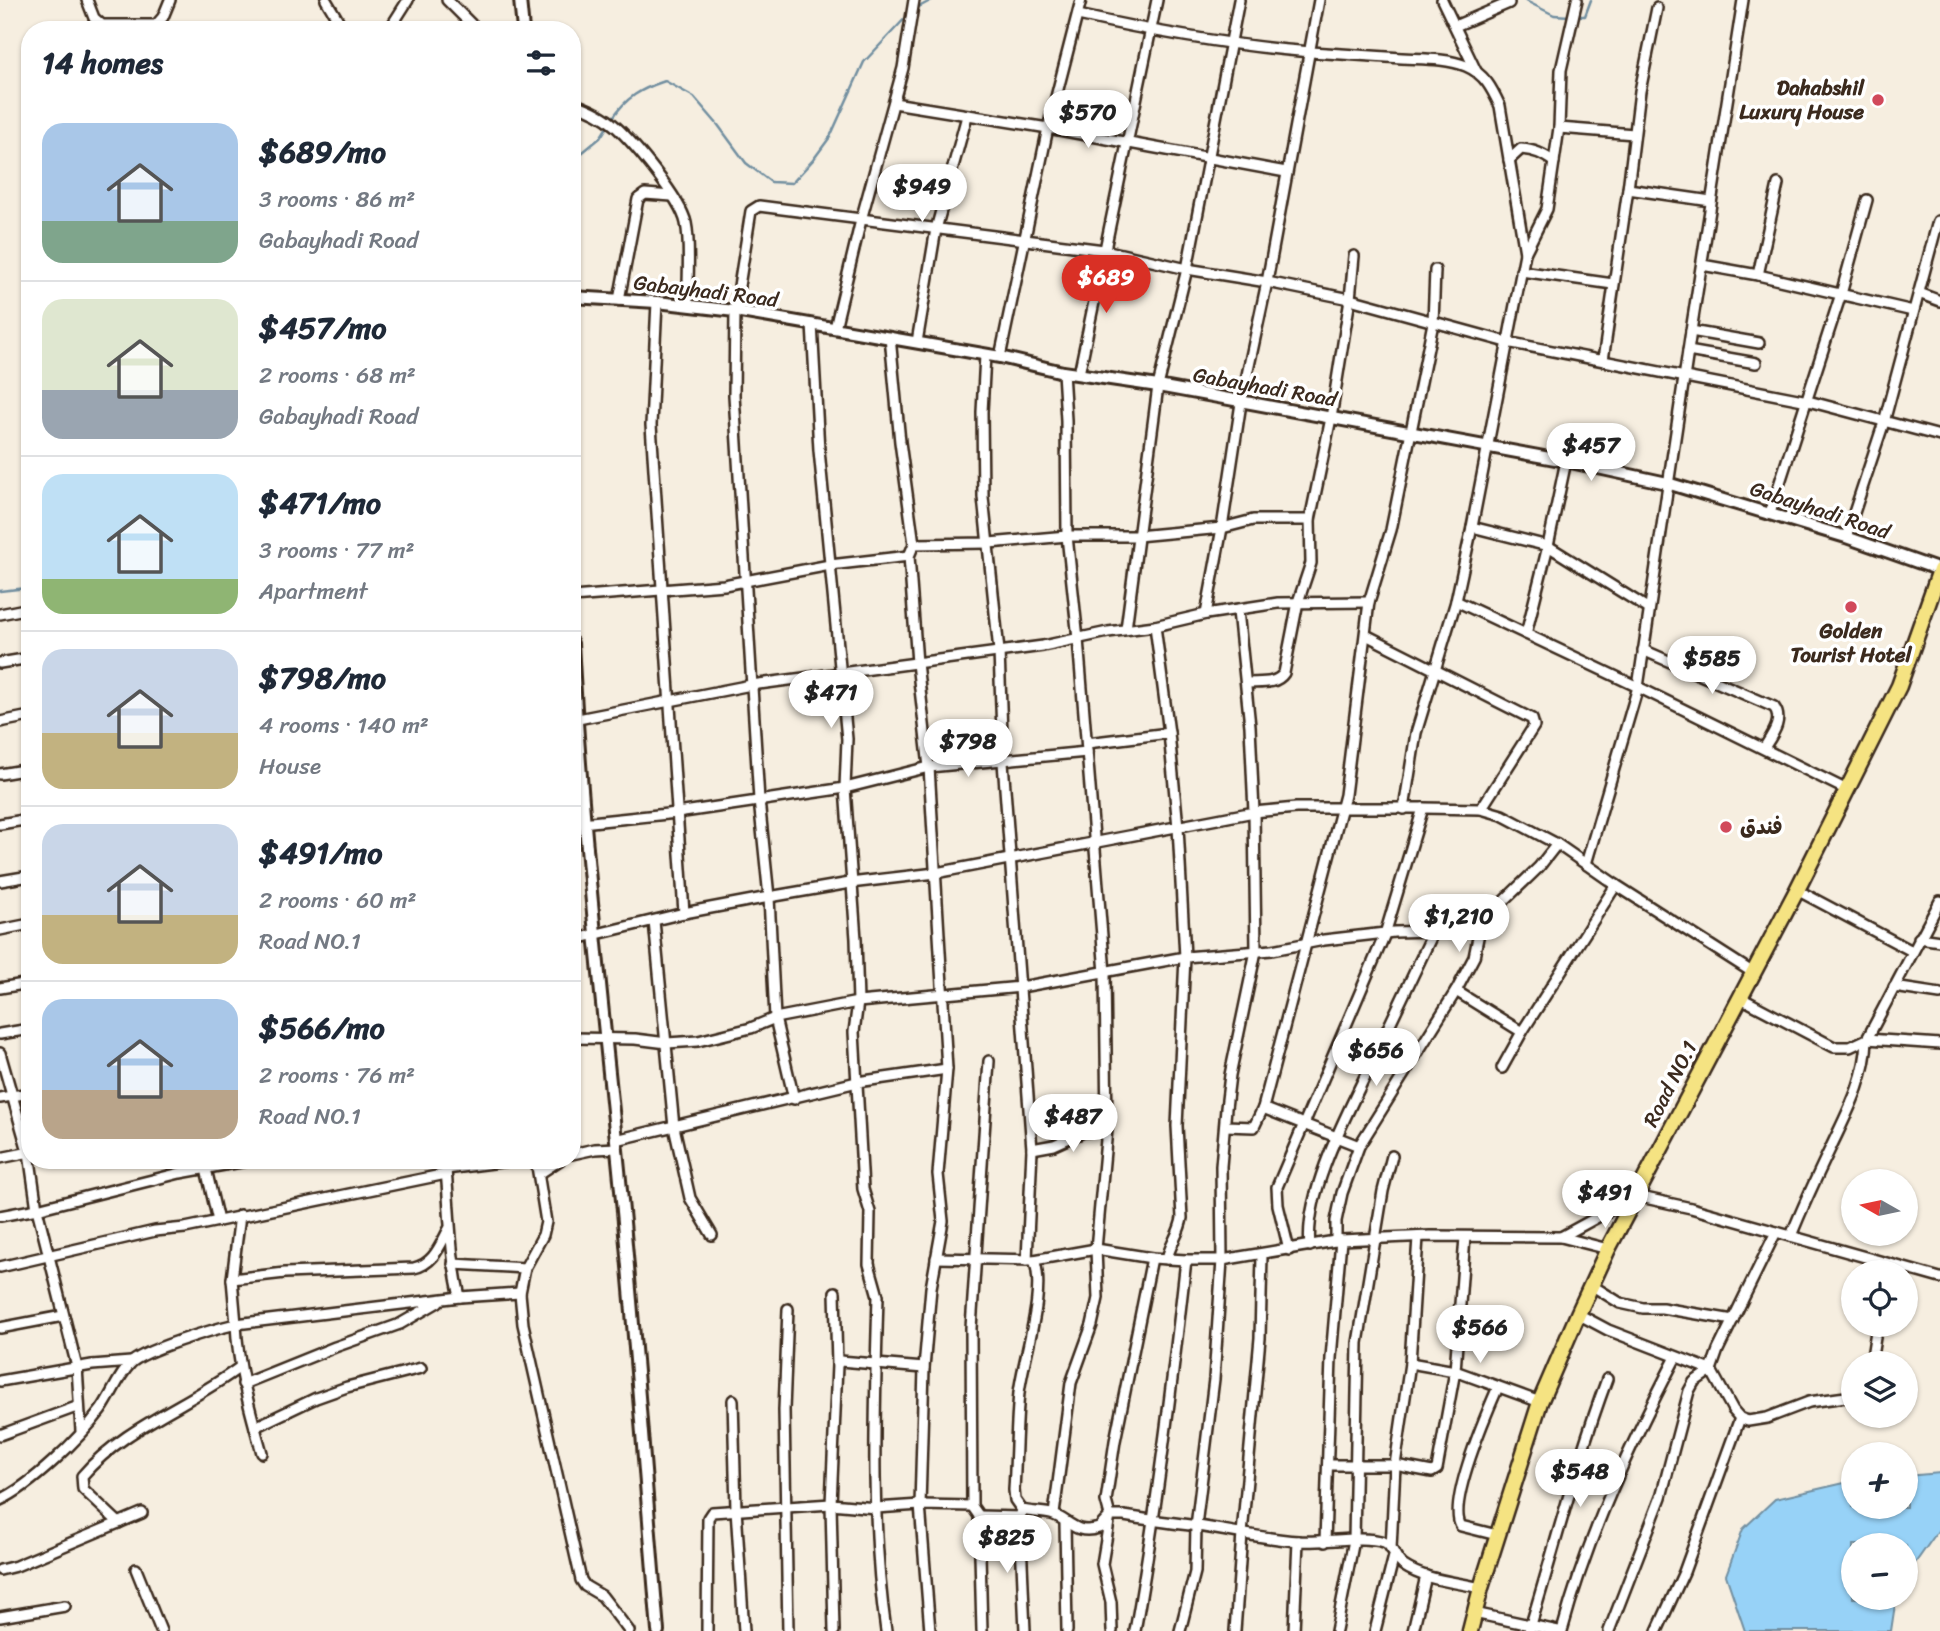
<!DOCTYPE html>
<meta charset="utf-8">
<style>
:root{--surface:#fff;--page:#f2f2f3;--text:#1f2937;--muted:#747a83;--line:#e0e1e3;--accent:#d93025}
body{margin:0;font-family:Sriracha,"Playpen Sans Arabic",sans-serif;background:var(--page);color:var(--text);height:100vh;display:flex;flex-direction:column;font-size:26px;white-space:nowrap}
*{box-sizing:border-box;margin:0}
p{font-size:23px;color:var(--muted)}
.icon{flex:none;width:38px;height:38px;fill:none;stroke:currentColor;stroke-width:2;stroke-linecap:round;stroke-linejoin:round}
.map{position:relative;flex:1;overflow:hidden}
.side{position:absolute;left:21px;top:21px;width:560px;height:1148px;display:flex;flex-direction:column;background:var(--surface);border-radius:28px;box-shadow:0 2px 5px #0004}
.side>*{flex:none}
.needle{width:46px;rotate:279deg}
.buttons{position:absolute;left:1841px;top:1169px;display:grid;gap:14px}
.buttons a{display:grid;place-items:center;width:77px;height:77px;border-radius:50%;background:var(--surface);box-shadow:0 2px 5px #0004;font-size:35px}
.price{position:absolute;translate:-50% -60px;padding:0 16px;border-radius:24px;background:#fff;color:#222;font-size:23px;line-height:46px;filter:drop-shadow(0 2px 4px #0008)}
.price::after{content:'';position:absolute;left:50%;top:42px;width:21px;height:16px;margin-left:-10px;background:inherit;clip-path:polygon(0 0,100% 0,50% 100%)}
.price.on{background:var(--accent);color:#fff}
ul{padding:0;list-style:none}
li{display:flex;align-items:center;gap:21px;height:175px;padding:0 21px}
li+li{border-top:2px solid var(--line)}
li span{display:grid;place-items:center;flex:none;width:196px;height:140px;border-radius:21px;color:#555}
li>.icon{margin-inline-start:auto}
span .icon{width:84px;height:84px;fill:#fffc;stroke-width:1}
li b{font-size:30px}
h2{display:flex;justify-content:space-between;align-items:center;height:84px;padding:0 21px;font-size:30px}
.map>svg:first-child{display:block}
.water{fill:#97d2f7;stroke:#728fa0;stroke-width:2}
.lines{fill:none;stroke-linecap:round;stroke-linejoin:round}
.stream{stroke:#728fa0;stroke-width:2.5}
.minor-casing{stroke:#3b2a1e;stroke-width:14}
.tertiary-casing{stroke:#3b2a1e;stroke-width:16}
.trunk-casing{stroke:#3b2a1e;stroke-width:19}
.minor{stroke:#fff;stroke-width:9}
.tertiary{stroke:#fff;stroke-width:10}
.trunk{stroke:#f5e382;stroke-width:14}
.poi-dot{fill:#d1495b;stroke:#fff;stroke-width:2.5}
.labels{text-anchor:middle;dominant-baseline:central;stroke-width:7;stroke-linejoin:round;paint-order:stroke}
.poi-label{font-size:21px;font-weight:bold;fill:#3b2a1e;stroke:#fff;text-anchor:end}
.street-label{font-size:21px;fill:#3b2a1e;stroke:#fff}
</style>
<div class="map">
<svg width="1940" height="1631" viewBox="0 0 1940 1631">
<rect width="100%" height="100%" fill="#f6eee0"/>
<filter id="ink" filterUnits="userSpaceOnUse"><feTurbulence type="fractalNoise" baseFrequency=".0143" numOctaves="2"/><feDisplacementMap in="SourceGraphic" scale="14" xChannelSelector="R" yChannelSelector="G"/><feConvolveMatrix kernelMatrix="1 2 1 2 8 2 1 2 1" color-interpolation-filters="sRGB"/></filter>
<g filter="url(#ink)">
<polygon class="water" points="1940,1473 1940,1528 1906,1576 1906,1545 1853,1545 1853,1598 1896,1598 1891,1631 1745,1631 1726,1575 1743,1529 1775,1499 1853,1481 1853,1507 1906,1507 1906,1476"/>
<g class="lines">
<g class="stream">
<polyline points="1524,0 1554,15 1569,16"/>
<polyline points="917,8 932,0"/>
<polyline points="1576,16 1585,16 1591,0"/>
<path d="M612,119C626,97 641,89 665,81L694,97L718,125L746,163L771,182L792,183L813,160L830,137L864,62L909,14"/>
<polyline points="572,161 600,138 609,124"/>
<polyline points="0,591 27,588 30,585"/>
</g>
<defs>
<g id="minor">
<polyline points="87,0 94,18 102,25 156,25 163,17 170,0"/>
<polyline points="326,0 344,30"/>
<polyline points="447,0 477,30"/>
<polyline points="1442,0 1476,71"/>
<polyline points="1577,0 1561,70 1559,128 1547,209 1525,253 1472,527 1548,546 1649,609"/>
<path d="M1078,15C1155,32 1233,46 1311,52C1342,54 1372,56 1402,58C1423,59 1446,58 1466,66C1485,74 1492,89 1500,106L1525,253"/>
<polyline points="1455,26 1509,3"/>
<polyline points="389,30 408,0"/>
<path d="M572,103C587,108 603,115 615,126C634,143 681,199 686,223C691,246 687,280 688,305"/>
<polyline points="894,103 1048,128 1286,172"/>
<polyline points="1559,128 1634,134"/>
<path d="M1509,160L1521,149C1535,150 1543,154 1554,162"/>
<polyline points="1628,189 1640,91 1657,8"/>
<polyline points="1702,265 1758,275 1913,311"/>
<polyline points="1521,271 1613,284"/>
<polyline points="1758,275 1778,184"/>
<polyline points="1919,293 1940,301"/>
<polyline points="619,300 638,199 645,194 672,196"/>
<polyline points="657,302 651,425 684,913"/>
<path d="M812,324L819,450L847,739L845,788L856,939L858,1002L854,1032L863,1189L870,1212L869,1264L878,1296C875,1407 870,1521 886,1631"/>
<polyline points="835,328 861,220 903,68 914,0"/>
<polyline points="1691,331 1759,343"/>
<polyline points="890,337 900,442 914,544 909,556 917,663 929,767 947,1069 938,1174 943,1221 931,1288 924,1368 920,1505 930,1631"/>
<polyline points="917,342 936,229 967,116"/>
<polyline points="1688,351 1756,363"/>
<polyline points="985,355 982,412 983,497 999,651 1003,762 1032,1149 1027,1260"/>
<polyline points="1000,357 1048,128 1081,0"/>
<polyline points="1603,360 1628,189 1711,201"/>
<polyline points="1079,374 1157,0"/>
<polyline points="1770,513 1841,294 1867,200"/>
<polyline points="1846,537 1884,422 1938,221"/>
<polyline points="914,544 989,543 1067,536 1137,536 1222,528 1253,520 1310,520"/>
<polyline points="572,597 724,585 830,565 909,556"/>
<polyline points="1456,601 1638,687 1847,790"/>
<polyline points="0,614 30,608"/>
<polyline points="1206,614 1222,528 1241,403 1267,282 1319,0"/>
<path d="M1155,626L1169,733L1178,827L1185,957L1177,1126L1182,1218C1180,1233 1170,1244 1167,1259"/>
<polyline points="1126,629 1158,386 1187,269 1239,0"/>
<polyline points="1526,634 1548,546 1566,461"/>
<polyline points="1366,635 1532,719 1534,726 1481,809"/>
<path d="M1643,650L1774,707C1784,720 1772,735 1764,748"/>
<polyline points="0,663 30,658"/>
<path d="M1247,683C1260,682 1276,685 1284,673L1298,602L1311,563L1310,520L1331,418L1350,299L1354,256"/>
<polyline points="573,720 751,685 1043,646 1108,632 1155,626 1206,614 1278,603 1369,602"/>
<polyline points="0,722 30,716"/>
<polyline points="1087,743 1169,733"/>
<polyline points="0,774 30,769"/>
<polyline points="1404,809 1416,733 1456,601 1472,527"/>
<polyline points="0,824 30,819"/>
<polyline points="572,824 677,813 845,788 929,767 1087,752"/>
<polyline points="1586,864 1638,687 1691,331 1743,0"/>
<polyline points="0,881 30,876"/>
<polyline points="1797,890 1912,951"/>
<polyline points="654,921 674,1127 690,1198 712,1235"/>
<polyline points="0,930 30,924"/>
<polyline points="1919,938 1940,941"/>
<polyline points="572,940 684,913 769,897 850,883 936,873 1254,812 1296,808 1423,808 1481,809 1502,815 1557,844 1616,885 1752,972"/>
<polyline points="1894,987 1940,994"/>
<polyline points="0,988 30,983"/>
<polyline points="1456,991 1522,1032 1616,885"/>
<polyline points="1739,997 1834,1047 1850,1047 1867,1039 1940,1044"/>
<polyline points="0,1034 30,1029"/>
<polyline points="572,1038 635,1039 667,1043 698,1041 751,1028 775,1018 858,1002 1021,987 1185,957 1272,950 1324,940 1394,932 1434,931 1481,923 1539,867 1557,844"/>
<polyline points="0,1053 30,1158"/>
<polyline points="1502,1068 1522,1032"/>
<polyline points="0,1098 30,1093"/>
<polyline points="794,1099 775,1018 769,897 759,800 734,395 735,311 751,211 759,206 1104,250 1187,269 1267,282 1350,299 1507,342 1808,401 1940,436"/>
<polyline points="1263,1108 1359,1146"/>
<polyline points="1225,1126 1254,1127 1263,1108 1345,795 1369,602 1391,530 1433,323 1435,270"/>
<polyline points="616,1140 857,1082 947,1069"/>
<polyline points="1032,1149 1054,1145 1083,1132 1107,1129"/>
<polyline points="572,1154 595,1149 617,1148"/>
<polyline points="0,1158 30,1152"/>
<polyline points="30,1160 37,1209 77,1367 81,1431"/>
<polyline points="204,1160 218,1221"/>
<path d="M445,1160C450,1206 449,1251 460,1297"/>
<polyline points="536,1160 546,1222 543,1235 525,1268 520,1293 523,1324 581,1580 585,1586 602,1596 629,1631"/>
<polyline points="446,1169 516,1160"/>
<polyline points="539,1174 560,1160"/>
<polyline points="0,1216 37,1209 180,1173 252,1160"/>
<path d="M1791,1236C1803,1206 1817,1176 1831,1147C1848,1111 1866,1079 1867,1039L1940,901"/>
<polyline points="1561,1237 1636,1196 1691,1208 1940,1278"/>
<polyline points="1336,1241 1336,1221 1342,1193 1359,1146 1456,991 1474,957 1481,923"/>
<path d="M1310,1246C1304,1194 1347,1114 1370,1066C1391,1021 1413,976 1434,931"/>
<polyline points="1289,1250 1278,1205 1277,1187 1385,934 1423,808"/>
<polyline points="936,1258 1034,1260 1096,1249 1152,1258 1186,1260 1222,1260 1341,1240 1430,1236 1561,1237 1608,1249"/>
<polyline points="453,1264 525,1268"/>
<polyline points="0,1267 155,1231 185,1228 446,1174"/>
<path d="M232,1279L285,1273L414,1268C434,1264 440,1245 449,1229"/>
<polyline points="1591,1285 1620,1303 1643,1308 1662,1308 1733,1320"/>
<polyline points="835,1292 837,1365"/>
<polyline points="1578,1314 1608,1330 1711,1370 1733,1410 1740,1418 1748,1421 1767,1418 1809,1402 1853,1396"/>
<polyline points="0,1328 63,1316"/>
<polyline points="1410,1363 1455,1371 1540,1402"/>
<polyline points="1871,1363 1877,1325"/>
<polyline points="0,1381 92,1365 131,1362"/>
<polyline points="243,1384 335,1347 400,1324 438,1302"/>
<polyline points="733,1400 736,1509 744,1631"/>
<polyline points="255,1427 316,1398 347,1387 421,1368"/>
<polyline points="0,1435 79,1406"/>
<path d="M262,1453C250,1410 238,1369 236,1324L460,1297L520,1293"/>
<polyline points="1328,1465 1395,1465 1432,1472 1437,1469 1455,1371 1465,1237"/>
<path d="M0,1500C31,1486 80,1438 101,1410C111,1396 118,1377 130,1364C142,1350 215,1329 236,1324L232,1279L240,1215"/>
<path d="M1022,1510C1031,1512 1042,1512 1051,1514C1068,1518 1074,1536 1099,1528L1110,1516H1124C1148,1520 1173,1523 1198,1526C1231,1531 1265,1539 1298,1541C1323,1543 1362,1535 1384,1542C1393,1545 1395,1560 1404,1566C1425,1580 1456,1582 1481,1588"/>
<polyline points="1054,1514 1071,1383 1092,1325 1098,1298 1096,1249 1107,1129 1105,973 1078,639 1067,536 1066,420 1063,372"/>
<polyline points="979,1516 1020,1517"/>
<path d="M119,1523L83,1489L82,1476C125,1426 188,1406 240,1367"/>
<polyline points="1065,1523 1067,1631"/>
<path d="M1497,1535L1461,1526C1447,1504 1487,1412 1498,1387"/>
<polyline points="1325,1542 1331,1358 1341,1240"/>
<polyline points="1391,1549 1395,1465 1410,1363 1418,1237"/>
<polyline points="136,1569 161,1631"/>
<polyline points="0,1570 16,1566 142,1513"/>
<polyline points="1474,1613 1558,1631"/>
<polyline points="0,1617 65,1606"/>
<polyline points="707,1631 708,1518 712,1512 831,1504 876,1508 920,1505 972,1506"/>
<polyline points="788,1631 784,1410 788,1309"/>
<polyline points="834,1631 831,1504 837,1365 840,1361 924,1368"/>
<polyline points="982,1631 979,1516 972,1506 971,1328 989,1061"/>
<path d="M1025,1631L1020,1517L1022,1510L1015,1500L1014,1490C1016,1458 1016,1425 1019,1393C1023,1357 1047,1292 1034,1260"/>
<polyline points="1112,1631 1111,1602 1102,1564 1110,1516 1106,1501 1115,1441 1152,1258"/>
<path d="M1135,1631C1157,1508 1172,1384 1186,1260"/>
<polyline points="1180,1631 1195,1572 1196,1526 1214,1379 1222,1260 1221,1166 1226,1108 1230,1075 1256,951 1254,812 1250,726 1238,611"/>
<polyline points="1235,1631 1242,1534 1260,1338 1262,1255"/>
<polyline points="1294,1631 1298,1541"/>
<polyline points="1336,1631 1354,1540 1358,1343 1383,1191 1392,1156"/>
<polyline points="1375,1631 1394,1556"/>
<polyline points="1413,1631 1426,1576"/>
<path d="M1529,1631C1555,1547 1576,1462 1607,1379"/>
<path d="M1562,1631C1588,1535 1630,1445 1676,1357"/>
<polyline points="1609,1631 1661,1497 1689,1391 1694,1382 1711,1370 1718,1350 1776,1232"/>
<polyline points="1657,1631 1684,1572 1740,1418"/>
</g>
<g id="tertiary">
<polyline points="520,0 523,30"/>
<polyline points="572,297 657,302 735,311 1000,357 1063,372 1158,386 1566,461 1667,483 1846,537 1940,570"/>
<path d="M572,643C581,809 599,975 616,1140C633,1303 644,1467 658,1631"/>
</g>
<polyline id="trunk" points="1470,1631 1481,1588 1540,1402 1578,1314 1608,1249 1797,890 1899,686 1940,570"/>
</defs>
<use href="#minor" class="minor-casing"/>
<use href="#tertiary" class="tertiary-casing"/>
<use href="#trunk" class="trunk-casing"/>
<use href="#minor" class="minor"/>
<use href="#tertiary" class="tertiary"/>
<use href="#trunk" class="trunk"/>
</g>
</g>
<g class="poi-dot">
<circle cx="1878" cy="100" r="7"/>
<circle cx="1851" cy="607" r="7"/>
<circle cx="1726" cy="827" r="7"/>
</g>
<g class="labels">
<g class="poi-label">
<text x="1864" y="88">Dahabshil<tspan x="1864" dy="24">Luxury House</tspan></text>
<text x="1851" y="631" text-anchor="middle">Golden<tspan x="1851" dy="24">Tourist Hotel</tspan></text>
<text x="1740" y="827" text-anchor="start">فندق</text>
</g>
<g class="street-label">
<text transform="translate(706 291) rotate(7)">Gabayhadi Road</text>
<text transform="translate(1265 387) rotate(10)">Gabayhadi Road</text>
<text transform="translate(1820 510) rotate(18)">Gabayhadi Road</text>
<text transform="translate(1670 1084) rotate(-63)">Road NO.1</text>
</g>
</g>
</svg>
<div class="buttons">
<a><svg class="needle" viewBox="-14 -14 28 28"><path d="M0-13l5 13h-10z" fill="#e53935"/><path d="M0 13l5-13h-10z" fill="#747a83"/></svg></a>
<a><svg class="icon" aria-label="locate" viewBox="0 0 24 24"><circle cx="12" cy="12" r="6"/><path d="M12 2v4M12 18v4M2 12h4M18 12h4"/></svg></a>
<a><svg class="icon" aria-label="layers" viewBox="0 0 24 24"><path d="M12 4l9 5-9 5-9-5zM3 14l9 5 9-5"/></svg></a>
<a>+</a>
<a>−</a>
</div>
<b class="price" style="left:1088px;top:150px">$570</b>
<b class="price" style="left:922px;top:224px">$949</b>
<b class="price on" style="left:1106px;top:315px">$689</b>
<b class="price" style="left:1591px;top:483px">$457</b>
<b class="price" style="left:1712px;top:696px">$585</b>
<b class="price" style="left:831px;top:730px">$471</b>
<b class="price" style="left:968px;top:779px">$798</b>
<b class="price" style="left:1459px;top:954px">$1,210</b>
<b class="price" style="left:1376px;top:1088px">$656</b>
<b class="price" style="left:1073px;top:1154px">$487</b>
<b class="price" style="left:1605px;top:1230px">$491</b>
<b class="price" style="left:1480px;top:1365px">$566</b>
<b class="price" style="left:1580px;top:1509px">$548</b>
<b class="price" style="left:1007px;top:1575px">$825</b>
<section class="side">
<h2>14 homes<svg class="icon" aria-label="filters" viewBox="0 0 24 24"><path d="M4 7h16M4 17h16"/><circle cx="9" cy="7" r="2"/><circle cx="15" cy="17" r="2"/></svg></h2>
<ul>
<li><span style="background:linear-gradient(#a9c7e8 70%,#7fa58c 0)"><svg class="icon" aria-label="home" viewBox="0 0 24 24"><path d="M3 11l9-7 9 7M6 9v11h12V9"/></svg></span><div><b>$689/mo</b><p>3 rooms · 86 m²</p><p>Gabayhadi Road</p></div></li>
<li><span style="background:linear-gradient(#dfe7d0 65%,#9aa5b1 0)"><svg class="icon" aria-label="home" viewBox="0 0 24 24"><path d="M3 11l9-7 9 7M6 9v11h12V9"/></svg></span><div><b>$457/mo</b><p>2 rooms · 68 m²</p><p>Gabayhadi Road</p></div></li>
<li><span style="background:linear-gradient(#bfe0f5 75%,#8fb573 0)"><svg class="icon" aria-label="home" viewBox="0 0 24 24"><path d="M3 11l9-7 9 7M6 9v11h12V9"/></svg></span><div><b>$471/mo</b><p>3 rooms · 77 m²</p><p>Apartment</p></div></li>
<li><span style="background:linear-gradient(#c9d6e8 60%,#c2b280 0)"><svg class="icon" aria-label="home" viewBox="0 0 24 24"><path d="M3 11l9-7 9 7M6 9v11h12V9"/></svg></span><div><b>$798/mo</b><p>4 rooms · 140 m²</p><p>House</p></div></li>
<li><span style="background:linear-gradient(#c9d6e8 65%,#c2b280 0)"><svg class="icon" aria-label="home" viewBox="0 0 24 24"><path d="M3 11l9-7 9 7M6 9v11h12V9"/></svg></span><div><b>$491/mo</b><p>2 rooms · 60 m²</p><p>Road NO.1</p></div></li>
<li><span style="background:linear-gradient(#a9c7e8 65%,#b9a48a 0)"><svg class="icon" aria-label="home" viewBox="0 0 24 24"><path d="M3 11l9-7 9 7M6 9v11h12V9"/></svg></span><div><b>$566/mo</b><p>2 rooms · 76 m²</p><p>Road NO.1</p></div></li>
</ul>
</section>
</div>
